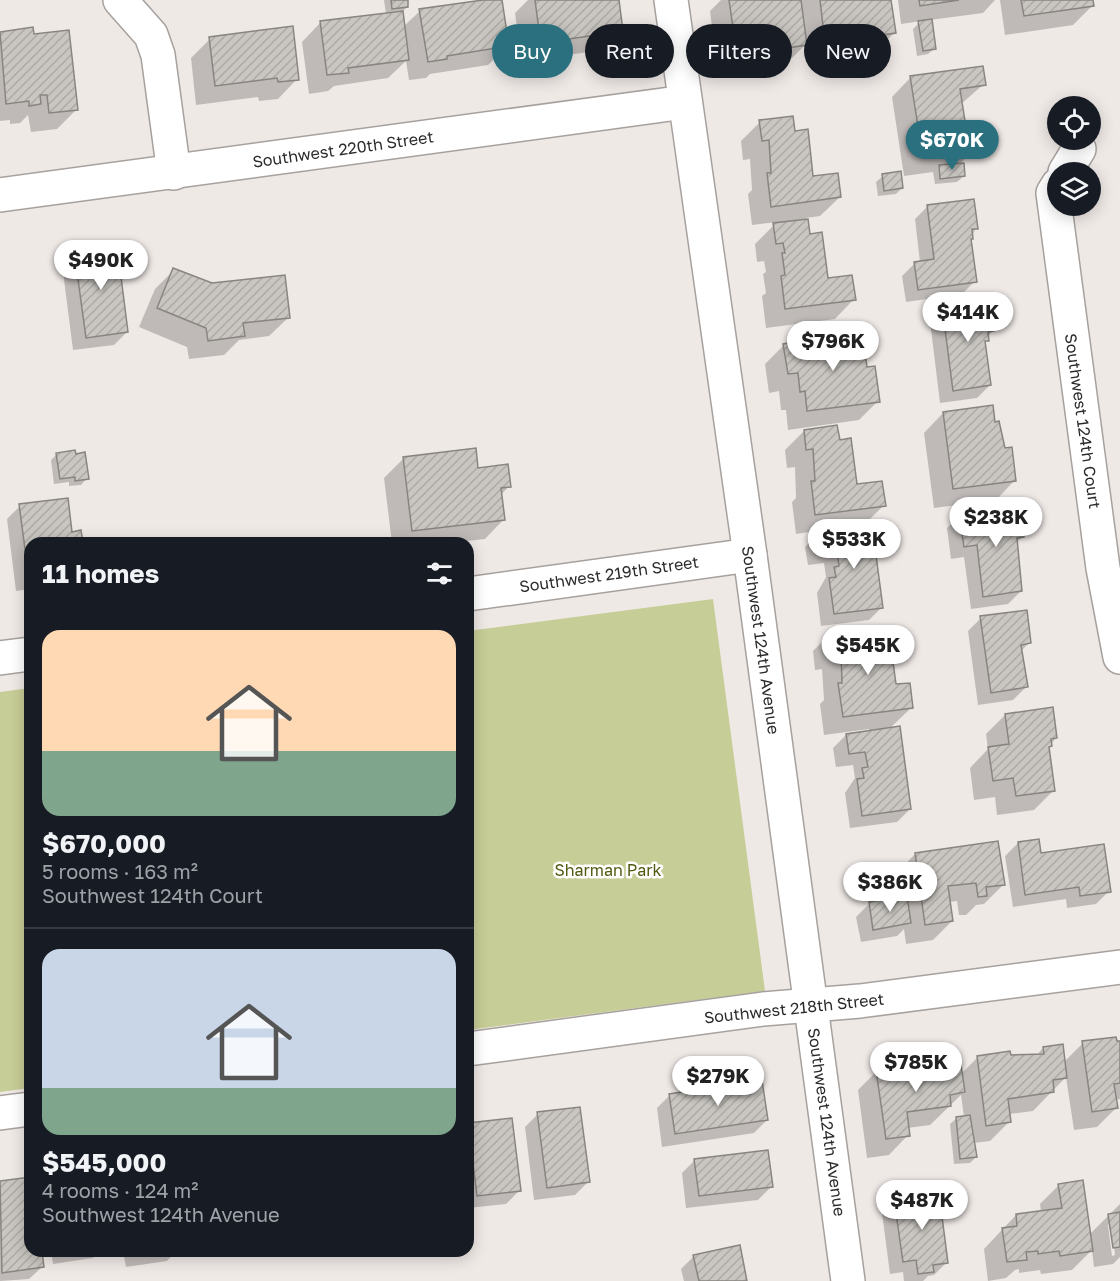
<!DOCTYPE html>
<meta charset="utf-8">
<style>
:root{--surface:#171b24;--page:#242831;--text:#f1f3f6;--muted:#9ea1a6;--line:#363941;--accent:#2a707e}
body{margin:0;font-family:"Golos Text",sans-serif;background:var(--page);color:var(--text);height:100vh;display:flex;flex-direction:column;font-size:22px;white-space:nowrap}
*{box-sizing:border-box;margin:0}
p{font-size:20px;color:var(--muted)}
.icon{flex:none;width:33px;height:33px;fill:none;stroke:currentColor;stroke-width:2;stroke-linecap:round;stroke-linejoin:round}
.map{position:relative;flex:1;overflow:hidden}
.panel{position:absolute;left:24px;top:537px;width:450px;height:720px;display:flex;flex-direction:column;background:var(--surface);border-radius:18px;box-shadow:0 3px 15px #0003}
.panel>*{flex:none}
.guide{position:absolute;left:492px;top:24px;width:537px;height:54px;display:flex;gap:12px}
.fabs{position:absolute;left:1047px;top:96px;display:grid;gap:12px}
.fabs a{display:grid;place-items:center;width:54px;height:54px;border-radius:50%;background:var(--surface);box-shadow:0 3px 15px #0003;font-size:30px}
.price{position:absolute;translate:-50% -51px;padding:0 14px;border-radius:21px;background:#fff;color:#222;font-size:20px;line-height:39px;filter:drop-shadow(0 2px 3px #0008)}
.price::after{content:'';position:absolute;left:50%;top:36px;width:18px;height:14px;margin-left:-9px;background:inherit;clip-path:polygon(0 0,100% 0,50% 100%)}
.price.active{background:var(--accent);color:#fff}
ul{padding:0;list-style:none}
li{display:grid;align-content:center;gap:12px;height:318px;padding:0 18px}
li+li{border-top:2px solid var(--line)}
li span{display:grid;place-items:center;height:186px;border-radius:18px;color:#555}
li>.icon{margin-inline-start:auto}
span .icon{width:108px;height:108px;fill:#fffc;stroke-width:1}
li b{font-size:26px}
h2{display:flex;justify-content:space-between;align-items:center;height:72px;padding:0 18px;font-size:26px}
.pill{padding:0 21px;border-radius:27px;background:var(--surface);box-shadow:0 3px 15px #0003;font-size:21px;line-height:54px}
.pill.active{background:var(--accent);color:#fff}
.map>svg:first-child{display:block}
.park{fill:#c7cd96}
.shadow{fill:#0003;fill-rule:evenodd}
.building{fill:url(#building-hatch);stroke:#888580;stroke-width:1.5}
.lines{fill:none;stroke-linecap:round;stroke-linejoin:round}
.street-casing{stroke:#a7a19e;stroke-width:36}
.secondary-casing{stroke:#a7a19e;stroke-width:36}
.street{stroke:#fff;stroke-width:33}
.secondary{stroke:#fff;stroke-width:33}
.labels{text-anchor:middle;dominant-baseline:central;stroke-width:5;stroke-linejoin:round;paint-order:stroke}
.street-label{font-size:16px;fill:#2d2b2a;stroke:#fff}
.park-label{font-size:16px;fill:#545911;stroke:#fff}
</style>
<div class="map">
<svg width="1120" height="1281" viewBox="0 0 1120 1281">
<defs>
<pattern id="building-hatch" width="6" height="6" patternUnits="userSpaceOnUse" patternTransform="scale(1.5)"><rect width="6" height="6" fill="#c9c6c1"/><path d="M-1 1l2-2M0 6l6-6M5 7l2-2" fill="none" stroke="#adaaa6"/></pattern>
</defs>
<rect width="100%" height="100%" fill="#efe9e6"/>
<g class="park">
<polygon points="713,599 765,991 468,1030 468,631"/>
<polygon points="30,688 30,1088 0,1092 0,692"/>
</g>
<g class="shadow">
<polygon points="384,0 406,0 407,7 402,12 403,27 420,11 501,0 508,46 488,65 430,74 426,78 409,80 406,61 388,78 334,86 328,91 309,94 302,42 321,22 386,14"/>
<polygon points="528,0 618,0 622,31 603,50 546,58 542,63 522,65 515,13"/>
<polygon points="721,0 890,0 894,33 875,52 807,61 804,46 786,64 718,74 710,11"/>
<polygon points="898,0 995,0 983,13 930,20 935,48 928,54 917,56 913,29 921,21 901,24"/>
<polygon points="1000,0 1092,0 1092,6 1073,25 1005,35"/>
<polygon points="32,29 32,36 77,109 57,129 31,132 28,115 20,123 10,124 10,120 0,121 0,33"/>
<polygon points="210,39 297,79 278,99 259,101 258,97 196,105 191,58"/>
<polygon points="911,77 984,84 961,104 964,123 974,149 959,165 964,176 957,182 935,184 933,172 904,176 892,97"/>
<polygon points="760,122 794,133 812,177 840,197 820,216 806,218 809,236 826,280 854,299 835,319 766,328 762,296 766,293 763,274 766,272 764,261 757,262 755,244 777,222 752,225 748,194 752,190 750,159 743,160 741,141"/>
<polygon points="883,176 902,188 896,194 878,196 876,182"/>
<polygon points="928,206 976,228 970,240 975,281 962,294 906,302 902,276 915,263 920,262 915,219"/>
<polygon points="75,251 127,332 114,345 73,350 62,264"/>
<polygon points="174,270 289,317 269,336 239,340 224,355 189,359 187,347 139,327 155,289"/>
<polygon points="942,308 992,331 984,343 990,385 977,398 940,403 930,321"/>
<polygon points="784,345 866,368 878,401 859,420 788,430 786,410 781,410 779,391 769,393 765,364"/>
<polygon points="943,413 994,424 1015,480 996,500 934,508 924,433"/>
<polygon points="804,431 839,442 856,486 884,505 865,524 796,534 792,502 796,498 795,467 787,468 785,450"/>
<polygon points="57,454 87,478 81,485 69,486 69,482 54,484 51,460"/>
<polygon points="403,459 509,486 501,495 504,519 485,539 449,543 392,543 384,478"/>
<polygon points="20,506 81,543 30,543 30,589 16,591 7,519"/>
<polygon points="960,515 1022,537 1016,543 1021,591 1008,604 971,609 964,557 951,559 947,528"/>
<polygon points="870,527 882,607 869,620 821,626 817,593 826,577 824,563 808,565 805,547 818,534"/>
<polygon points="981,618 1030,642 1021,651 1026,687 1013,700 978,705 968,631"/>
<polygon points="832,632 879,650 895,686 912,707 889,729 910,809 897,822 850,828 845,793 855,778 853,765 836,767 833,748 846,735 869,732 869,729 824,735 820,704 824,700 822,669 815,670 813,651"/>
<polygon points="1005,715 1056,738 1048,748 1053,791 1034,810 997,815 995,797 974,800 970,768 988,749 986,734"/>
<polygon points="1018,843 1040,855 1109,891 1096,904 1067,908 1066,899 1013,907 1005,856"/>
<polygon points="915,854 1003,885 984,904 976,905 966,915 959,915 957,901 949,902 952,921 933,940 906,944 904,929 897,936 861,942 856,917 869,904 900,899 896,874"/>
<polygon points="1120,1042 1120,1099 1115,1100 1116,1108 1097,1127 1074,1130 1066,1077 1033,1111 1009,1114 1010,1121 990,1141 973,1143 976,1157 970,1163 954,1164 950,1124 957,1118 964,1117 961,1095 930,1125 907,1128 908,1135 889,1155 867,1158 858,1090 877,1071 930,1071 941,1063 961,1074 978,1057 1036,1056 1043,1048 1064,1062 1083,1043"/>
<polygon points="670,1095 767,1120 754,1133 662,1147 657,1108"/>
<polygon points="538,1114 588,1182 575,1195 534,1200 525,1127"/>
<polygon points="469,1125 519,1191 506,1204 468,1208"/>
<polygon points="695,1160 771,1187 758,1200 686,1208 682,1173"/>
<polygon points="30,1179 30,1251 40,1251 42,1267 29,1279 0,1281 0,1183"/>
<path d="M1059,1185L1089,1235L1120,1204V1257L1113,1264L1094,1267L1092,1250L1072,1270L1041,1274L1040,1270L1019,1273V1269L1015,1270L1006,1278L988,1281L984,1249L1016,1215L1041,1212L1040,1204ZM1111,1222L1115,1255L1112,1256L1108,1225Z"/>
<polygon points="895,1201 947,1262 934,1275 928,1276 923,1281 904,1281 903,1272 890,1274 882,1213"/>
<polygon points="51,1251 100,1251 93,1258 53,1264"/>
<polygon points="123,1251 176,1251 167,1261 126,1267"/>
<polygon points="694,1256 745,1281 684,1281 681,1269"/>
</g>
<g class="building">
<polygon points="391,0 408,0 408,7 392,9"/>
<polygon points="483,0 502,0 509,46 447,56 447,59 428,62 419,9"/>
<polygon points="535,0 619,0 623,31 562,40 563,44 541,46"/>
<polygon points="729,0 801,0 807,45 737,55"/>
<polygon points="820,0 891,0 896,33 825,43"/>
<polygon points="919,0 959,0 920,6"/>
<polygon points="1021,0 1093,0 1094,6 1024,16"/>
<polygon points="403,11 409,60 348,68 349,73 327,75 320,21"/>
<polygon points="932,19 936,49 923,51 918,21"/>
<polygon points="293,26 299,80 278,82 277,78 215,86 209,37"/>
<polygon points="33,27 34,34 69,30 78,110 49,113 47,95 40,95 41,104 29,106 29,101 6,104 0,32"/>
<polygon points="983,66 986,85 960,89 965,121 972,121 976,150 923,158 910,76"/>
<polygon points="793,116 795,131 808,129 813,176 838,173 841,197 771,207 767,173 771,173 769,140 762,141 759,120"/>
<polygon points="964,163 965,176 940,179 939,165"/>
<polygon points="901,171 903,188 884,191 882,174"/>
<polygon points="974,199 978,229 972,229 973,239 971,239 977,282 918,290 914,262 934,259 927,205"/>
<polygon points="808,219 810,234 822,232 828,278 852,275 856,300 785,309 781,276 785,275 782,253 785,253 783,243 776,244 773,223"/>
<polygon points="117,245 128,332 86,338 74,250"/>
<polygon points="173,268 212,283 285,275 290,318 243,323 245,336 208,341 206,328 157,308"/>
<polygon points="990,301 994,331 988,332 989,341 985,341 991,385 953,391 942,306"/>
<polygon points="862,332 867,367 875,366 880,402 807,411 805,391 800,392 798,373 788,374 783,344"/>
<polygon points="993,405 995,422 999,421 1005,448 1012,447 1016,481 953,489 943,412"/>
<polygon points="837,425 840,440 851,438 857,484 882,481 886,506 815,515 811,481 815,481 813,449 806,450 804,430"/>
<polygon points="476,448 478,468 508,464 511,487 501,488 505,520 412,531 403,457"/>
<polygon points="75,450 76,454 85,452 89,479 75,481 75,477 60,479 56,453"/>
<polygon points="68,498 72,532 81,530 83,543 30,543 29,579 19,504"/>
<polygon points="1019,506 1024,537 1017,538 1022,591 983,597 977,545 964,547 959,514"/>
<polygon points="872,525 883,608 834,614 829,578 836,577 834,567 839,566 837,551 821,553 818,533"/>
<polygon points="1027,610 1031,643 1021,645 1028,687 991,693 980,616"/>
<polygon points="865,626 868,641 879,639 880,648 891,647 896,684 910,683 913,708 843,717 838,683 842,683 841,650 834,651 831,631"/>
<polygon points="1053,707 1057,738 1051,739 1052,746 1049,747 1055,791 1016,796 1013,778 993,781 988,747 1009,744 1005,714"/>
<polygon points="900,726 911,809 862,816 857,779 864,778 862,768 868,767 865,752 849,754 846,734"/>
<polygon points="1039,839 1041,853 1104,844 1111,892 1080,896 1079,887 1025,895 1018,842"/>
<polygon points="998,841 1005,885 986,887 987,896 978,897 976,883 948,886 953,921 925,925 915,853"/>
<polygon points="907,896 911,923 873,930 869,902"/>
<polygon points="1116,1037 1117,1041 1120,1041 1120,1083 1114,1084 1118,1108 1092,1112 1082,1041"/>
<polygon points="1063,1044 1067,1078 1053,1080 1054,1092 1008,1099 1011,1122 986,1126 977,1056 1010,1051 1011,1055 1044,1054 1043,1047"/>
<polygon points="960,1058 965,1092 950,1095 951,1106 907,1112 910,1136 886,1139 876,1070 909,1065 910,1070 931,1067 932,1070 941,1068 940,1061"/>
<polygon points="762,1080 768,1120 675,1134 669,1094"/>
<polygon points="580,1107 590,1182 547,1188 537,1112"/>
<polygon points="970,1115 977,1157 960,1159 956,1117"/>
<polygon points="512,1118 521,1191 477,1196 468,1123"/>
<polygon points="768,1150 773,1187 699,1196 694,1159"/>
<polygon points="30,1177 30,1251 42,1251 44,1267 2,1273 0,1181"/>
<polygon points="1083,1180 1093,1251 1060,1256 1059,1251 1038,1254 1038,1251 1026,1252 1027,1260 1007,1262 1002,1228 1017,1226 1016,1214 1062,1208 1058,1184"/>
<polygon points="939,1193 948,1263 933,1265 934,1272 918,1274 916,1260 903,1262 894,1199"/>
<polygon points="1120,1212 1120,1247 1113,1248 1108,1214"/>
<polygon points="740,1245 747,1281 699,1281 693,1255"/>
</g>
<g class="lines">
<defs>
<g id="street">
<polyline points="120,0 151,35 158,55 174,173"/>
<polyline points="1065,172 1079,149"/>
<polyline points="1058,185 1053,193 1103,568 1120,657"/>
<polyline points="468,594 750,555"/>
<polyline points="0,658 30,654"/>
<polyline points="468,1049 763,1009 860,1001 1120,967"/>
<polyline points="0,1113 30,1109"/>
</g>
<g id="secondary">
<polyline points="671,0 750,555 848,1281"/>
<polyline points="0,195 685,102"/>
</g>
</defs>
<use href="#street" class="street-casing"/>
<use href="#secondary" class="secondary-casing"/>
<use href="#street" class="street"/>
<use href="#secondary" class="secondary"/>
</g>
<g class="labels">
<g class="street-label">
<text transform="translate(343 149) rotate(-8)">Southwest 220th Street</text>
<text transform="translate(1083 421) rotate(82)">Southwest 124th Court</text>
<text transform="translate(609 574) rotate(-8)">Southwest 219th Street</text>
<text transform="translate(761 640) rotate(82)">Southwest 124th Avenue</text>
<text transform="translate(794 1008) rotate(-6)">Southwest 218th Street</text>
<text transform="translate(827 1122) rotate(82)">Southwest 124th Avenue</text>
</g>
<g class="park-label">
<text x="608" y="870">Sharman Park</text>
</g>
</g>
</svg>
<div class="fabs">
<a><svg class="icon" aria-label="locate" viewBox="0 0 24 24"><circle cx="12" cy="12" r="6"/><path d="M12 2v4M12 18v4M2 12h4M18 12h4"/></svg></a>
<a><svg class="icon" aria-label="layers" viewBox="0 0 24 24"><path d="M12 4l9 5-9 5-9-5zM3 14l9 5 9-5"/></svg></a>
</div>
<b class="price active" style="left:952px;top:171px">$670K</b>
<b class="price" style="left:101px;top:291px">$490K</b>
<b class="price" style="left:968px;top:343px">$414K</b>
<b class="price" style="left:833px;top:372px">$796K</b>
<b class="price" style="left:996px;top:548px">$238K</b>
<b class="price" style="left:854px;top:570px">$533K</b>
<b class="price" style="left:868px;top:676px">$545K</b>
<b class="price" style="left:890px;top:913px">$386K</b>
<b class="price" style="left:916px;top:1093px">$785K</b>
<b class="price" style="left:718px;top:1107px">$279K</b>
<b class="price" style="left:922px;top:1231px">$487K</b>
<div class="guide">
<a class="pill active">Buy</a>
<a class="pill">Rent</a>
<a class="pill">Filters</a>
<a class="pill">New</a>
</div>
<section class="panel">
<h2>11 homes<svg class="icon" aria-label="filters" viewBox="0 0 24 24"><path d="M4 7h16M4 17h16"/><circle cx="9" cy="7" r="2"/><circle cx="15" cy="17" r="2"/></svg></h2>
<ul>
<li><span style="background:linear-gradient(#ffd9b3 65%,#7fa58c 0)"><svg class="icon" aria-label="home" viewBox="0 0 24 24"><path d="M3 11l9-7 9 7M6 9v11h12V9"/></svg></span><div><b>$670,000</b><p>5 rooms · 163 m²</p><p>Southwest 124th Court</p></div></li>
<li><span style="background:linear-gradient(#c9d6e8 75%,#7fa58c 0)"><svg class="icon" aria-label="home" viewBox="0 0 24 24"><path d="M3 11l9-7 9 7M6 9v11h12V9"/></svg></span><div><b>$545,000</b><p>4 rooms · 124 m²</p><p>Southwest 124th Avenue</p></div></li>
</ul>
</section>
</div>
